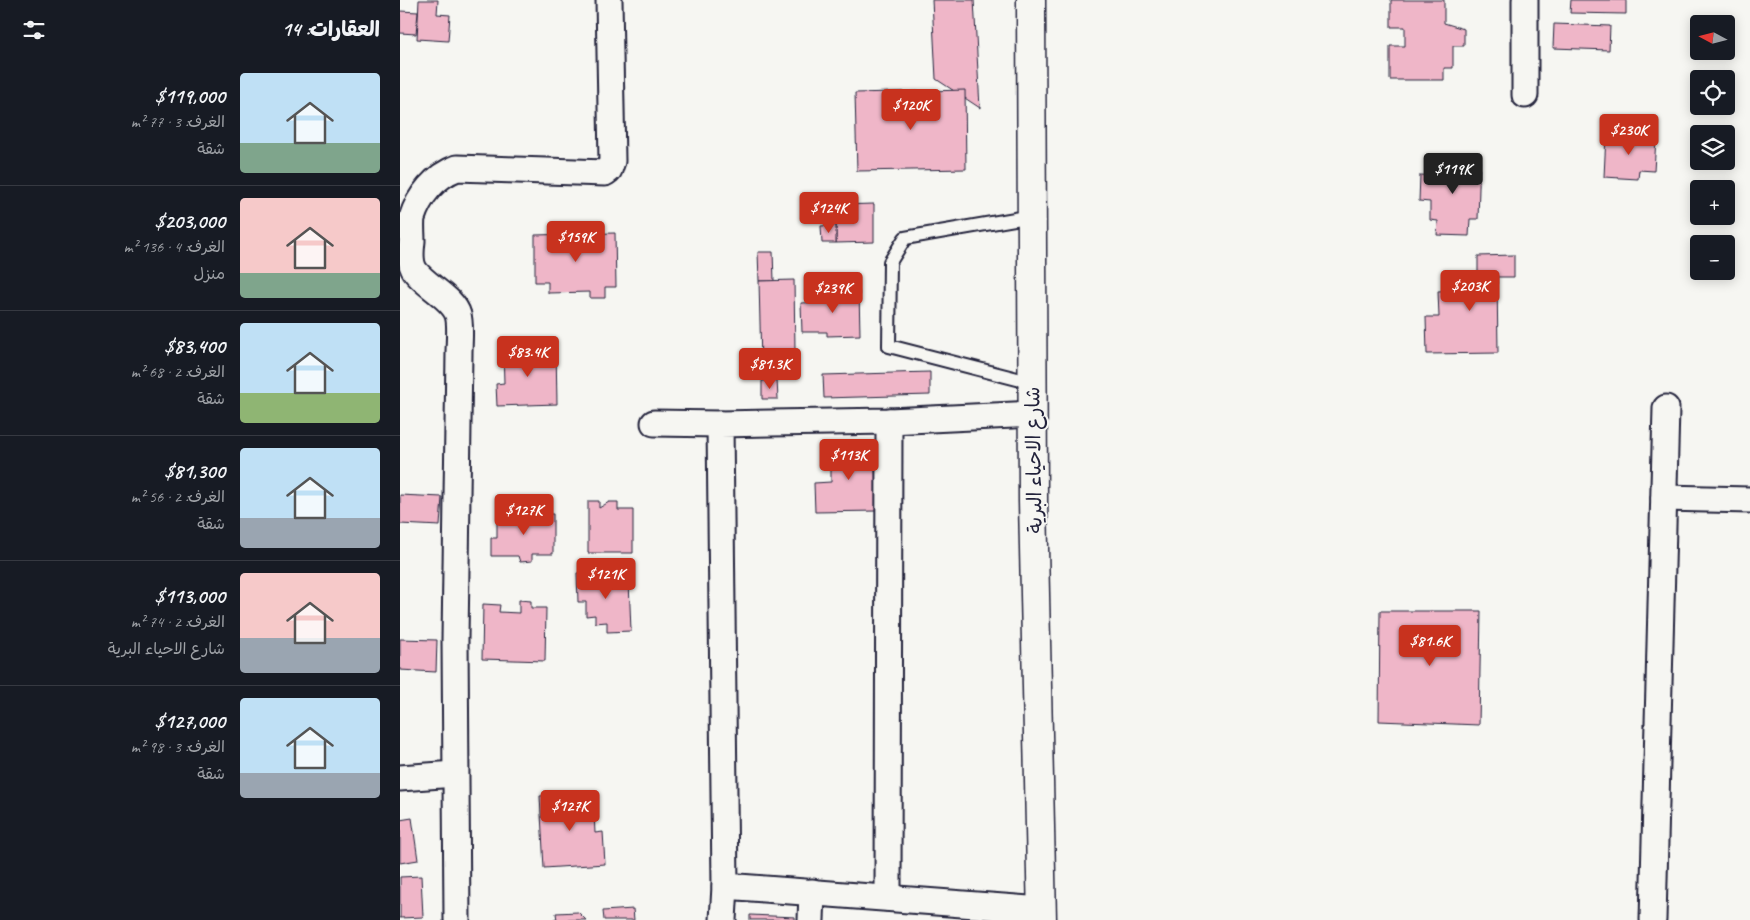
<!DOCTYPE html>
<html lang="ar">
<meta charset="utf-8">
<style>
:root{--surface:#171b24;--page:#20242c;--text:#f1f3f6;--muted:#9ea1a6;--line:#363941;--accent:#c8321e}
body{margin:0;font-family:Caveat,"Playpen Sans Arabic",sans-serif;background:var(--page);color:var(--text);direction:rtl;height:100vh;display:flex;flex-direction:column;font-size:19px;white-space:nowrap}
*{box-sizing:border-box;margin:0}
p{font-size:16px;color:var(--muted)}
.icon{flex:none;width:28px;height:28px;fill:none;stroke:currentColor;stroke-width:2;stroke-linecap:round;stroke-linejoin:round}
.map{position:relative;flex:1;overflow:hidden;direction:ltr}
.side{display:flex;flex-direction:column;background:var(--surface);width:400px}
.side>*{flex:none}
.needle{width:32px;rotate:277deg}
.controls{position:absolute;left:1290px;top:15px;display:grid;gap:10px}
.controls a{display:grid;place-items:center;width:45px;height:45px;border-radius:5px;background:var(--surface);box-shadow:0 2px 12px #0003;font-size:25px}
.price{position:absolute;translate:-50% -42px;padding:0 11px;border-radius:5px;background:var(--accent);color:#fff;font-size:16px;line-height:32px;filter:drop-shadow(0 1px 2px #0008)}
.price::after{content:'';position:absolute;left:50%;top:30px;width:15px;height:11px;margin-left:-8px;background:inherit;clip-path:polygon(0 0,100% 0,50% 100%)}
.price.on{background:#222;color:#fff}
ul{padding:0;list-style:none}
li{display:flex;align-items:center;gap:15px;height:125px;padding:0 20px}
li+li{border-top:1px solid var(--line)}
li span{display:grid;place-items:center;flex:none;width:140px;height:100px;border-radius:5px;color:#555}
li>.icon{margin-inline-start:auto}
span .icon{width:60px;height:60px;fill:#fffc;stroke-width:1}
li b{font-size:21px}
h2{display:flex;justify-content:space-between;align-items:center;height:60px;padding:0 20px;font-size:21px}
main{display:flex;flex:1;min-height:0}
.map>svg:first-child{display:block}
.building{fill:#efb6c8;stroke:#22223b}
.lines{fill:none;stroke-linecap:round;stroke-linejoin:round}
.service-casing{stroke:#22223b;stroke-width:16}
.minor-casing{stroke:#22223b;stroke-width:29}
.primary-casing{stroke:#22223b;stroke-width:31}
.service{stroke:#f6f6f2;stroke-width:12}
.minor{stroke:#f6f6f2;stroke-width:25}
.primary{stroke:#f6f6f2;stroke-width:28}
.labels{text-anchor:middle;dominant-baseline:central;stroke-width:4;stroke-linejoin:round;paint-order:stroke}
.street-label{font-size:20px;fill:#22223b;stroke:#f6f6f2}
</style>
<main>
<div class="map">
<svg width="1350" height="920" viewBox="0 0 1350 920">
<rect width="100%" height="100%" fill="#f6f6f2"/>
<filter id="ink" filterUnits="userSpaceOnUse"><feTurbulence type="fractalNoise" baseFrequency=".02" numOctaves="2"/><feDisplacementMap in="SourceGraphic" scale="10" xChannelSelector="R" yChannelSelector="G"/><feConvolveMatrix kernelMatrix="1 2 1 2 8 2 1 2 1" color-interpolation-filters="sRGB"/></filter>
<g filter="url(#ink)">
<g class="building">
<polygon points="19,0 38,0 37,14 50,15 48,41 17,39"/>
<polygon points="532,0 574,0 580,108 536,79"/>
<polygon points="991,0 1044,0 1044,23 1064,29 1064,46 1053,46 1053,68 1044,68 1044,80 990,80 990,46 1005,46 1005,27 991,27"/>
<polygon points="1171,0 1226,0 1226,14 1170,13"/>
<polygon points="0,11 18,12 16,34 0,33"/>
<polygon points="1154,24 1210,26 1209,50 1153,48"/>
<polygon points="565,90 566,169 457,171 455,93"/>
<polygon points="1206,135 1256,138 1254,171 1239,170 1238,179 1204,177"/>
<polygon points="1043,158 1080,158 1078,219 1070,219 1069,236 1037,235 1038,221 1030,220 1030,202 1019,201 1020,175 1042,176"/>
<polygon points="474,204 474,242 436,243 436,205"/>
<polygon points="436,225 436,243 422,243 421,226"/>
<polygon points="215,233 216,287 205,287 205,298 190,298 190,292 148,293 148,282 135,282 135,235"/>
<polygon points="358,252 373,252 374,281 359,281"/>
<polygon points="1114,255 1114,277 1097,277 1098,353 1027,354 1026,317 1039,317 1038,291 1055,290 1054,280 1078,279 1078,256"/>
<polygon points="394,280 395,351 372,351 372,363 361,364 359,281"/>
<polygon points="425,291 459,291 460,335 427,336 427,332 402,332 401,303 425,302"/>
<polygon points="156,348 157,404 97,406 96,384 104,383 103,349"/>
<polygon points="530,372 530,395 424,398 423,375"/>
<polygon points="377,380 378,399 362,399 362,381"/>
<polygon points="475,444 476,511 415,512 414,483 431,482 431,445"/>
<polygon points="0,495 42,497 40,526 0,524"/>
<polygon points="188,501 199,501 199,508 209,502 218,502 218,510 233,510 233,553 188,553"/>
<polygon points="105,514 153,514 153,554 132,554 132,561 120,562 118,556 91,556 91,538 97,538 97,521 104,521"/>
<polygon points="205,572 206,577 215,577 215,582 229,581 231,631 207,632 207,622 195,623 195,615 186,616 186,602 178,602 177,573"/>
<polygon points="119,600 131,601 131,608 146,608 145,661 82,659 83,604 100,605 99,612 119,613"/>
<polygon points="980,611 1081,611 1079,725 979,721"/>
<polygon points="0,639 37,640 36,672 0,670"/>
<polygon points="193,793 195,833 203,832 205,864 144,868 140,796"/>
<polygon points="12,818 18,860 0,863 0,820"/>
<polygon points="21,876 23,917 0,918 0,877"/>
<polygon points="233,909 234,920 204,920 203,911"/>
<polygon points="178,912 186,920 154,920 157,920 156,913"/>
<polygon points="350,915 395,917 395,920 350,920"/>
</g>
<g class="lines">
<defs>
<polyline id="service" points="632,216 505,238 490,262 489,346 633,383"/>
<g id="minor">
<polyline points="1125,95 1125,0"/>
<polyline points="633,414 489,421 320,424 325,886 642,910"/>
<polyline points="254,423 320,424"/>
<polyline points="1264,498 1350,500"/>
<polyline points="0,778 55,774"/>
<polyline points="488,898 489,421"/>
<path d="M57,920L55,640L59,353C59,343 61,324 58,315C53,298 26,286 15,271C9,262 11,251 12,241C12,234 11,225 12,218C19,196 35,176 57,168L205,173L209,170L212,161L209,0"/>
<polyline points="323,920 325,886"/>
<polyline points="411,920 412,892"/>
<polyline points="1253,920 1266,408"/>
</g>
<polyline id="primary" points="631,0 633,501 642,920"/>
</defs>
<use href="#service" class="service-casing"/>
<use href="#minor" class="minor-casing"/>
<use href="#primary" class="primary-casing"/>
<use href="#service" class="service"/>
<use href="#minor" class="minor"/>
<use href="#primary" class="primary"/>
</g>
</g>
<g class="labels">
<g class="street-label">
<text transform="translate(634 460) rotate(-91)">شارع الاحياء البرية</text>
</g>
</g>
</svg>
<div class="controls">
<a><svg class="needle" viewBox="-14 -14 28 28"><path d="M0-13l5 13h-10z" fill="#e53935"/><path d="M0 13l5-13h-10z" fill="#9ea1a6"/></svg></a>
<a><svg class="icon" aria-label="locate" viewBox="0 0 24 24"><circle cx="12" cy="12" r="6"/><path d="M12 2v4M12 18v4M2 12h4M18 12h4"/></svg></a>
<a><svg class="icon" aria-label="layers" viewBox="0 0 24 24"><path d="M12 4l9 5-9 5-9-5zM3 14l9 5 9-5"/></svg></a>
<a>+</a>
<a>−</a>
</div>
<b class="price" style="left:511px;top:131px">$120K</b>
<b class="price" style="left:1229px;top:156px">$230K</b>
<b class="price on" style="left:1053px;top:195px">$119K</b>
<b class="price" style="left:429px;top:234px">$124K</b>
<b class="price" style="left:176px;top:263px">$159K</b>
<b class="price" style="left:1070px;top:312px">$203K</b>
<b class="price" style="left:433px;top:314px">$239K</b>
<b class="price" style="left:128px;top:378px">$83.4K</b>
<b class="price" style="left:370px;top:390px">$81.3K</b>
<b class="price" style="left:449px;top:481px">$113K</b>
<b class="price" style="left:124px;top:536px">$127K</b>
<b class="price" style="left:206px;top:600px">$121K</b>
<b class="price" style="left:1030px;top:667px">$81.6K</b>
<b class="price" style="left:170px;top:832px">$127K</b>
</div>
<section class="side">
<h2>العقارات: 14<svg class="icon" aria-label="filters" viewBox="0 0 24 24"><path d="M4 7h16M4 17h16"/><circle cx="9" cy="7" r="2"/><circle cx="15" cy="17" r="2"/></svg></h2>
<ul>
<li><span style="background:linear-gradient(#bfe0f5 70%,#7fa58c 0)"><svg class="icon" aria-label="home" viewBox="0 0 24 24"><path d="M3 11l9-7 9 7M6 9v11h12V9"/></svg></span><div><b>$119,000</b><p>الغرف: 3 · 77 m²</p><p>شقة</p></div></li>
<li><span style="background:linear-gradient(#f6c9c9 75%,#7fa58c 0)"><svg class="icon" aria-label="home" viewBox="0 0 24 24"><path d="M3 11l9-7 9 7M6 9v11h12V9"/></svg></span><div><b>$203,000</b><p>الغرف: 4 · 136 m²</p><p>منزل</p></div></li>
<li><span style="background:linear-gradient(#bfe0f5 70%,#8fb573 0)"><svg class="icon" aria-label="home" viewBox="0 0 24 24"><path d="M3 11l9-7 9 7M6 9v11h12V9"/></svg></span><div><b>$83,400</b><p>الغرف: 2 · 68 m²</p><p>شقة</p></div></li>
<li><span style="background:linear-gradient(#bfe0f5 70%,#9aa5b1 0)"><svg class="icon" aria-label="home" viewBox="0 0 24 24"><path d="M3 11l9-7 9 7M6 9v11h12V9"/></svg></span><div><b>$81,300</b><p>الغرف: 2 · 56 m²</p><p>شقة</p></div></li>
<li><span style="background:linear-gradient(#f6c9c9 65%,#9aa5b1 0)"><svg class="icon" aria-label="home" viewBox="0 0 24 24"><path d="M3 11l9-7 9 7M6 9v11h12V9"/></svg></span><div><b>$113,000</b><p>الغرف: 2 · 74 m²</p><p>شارع الاحياء البرية</p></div></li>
<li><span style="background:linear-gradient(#bfe0f5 75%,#9aa5b1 0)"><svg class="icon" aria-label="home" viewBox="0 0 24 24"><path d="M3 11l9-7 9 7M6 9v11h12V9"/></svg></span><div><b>$127,000</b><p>الغرف: 3 · 98 m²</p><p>شقة</p></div></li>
</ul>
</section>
</main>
